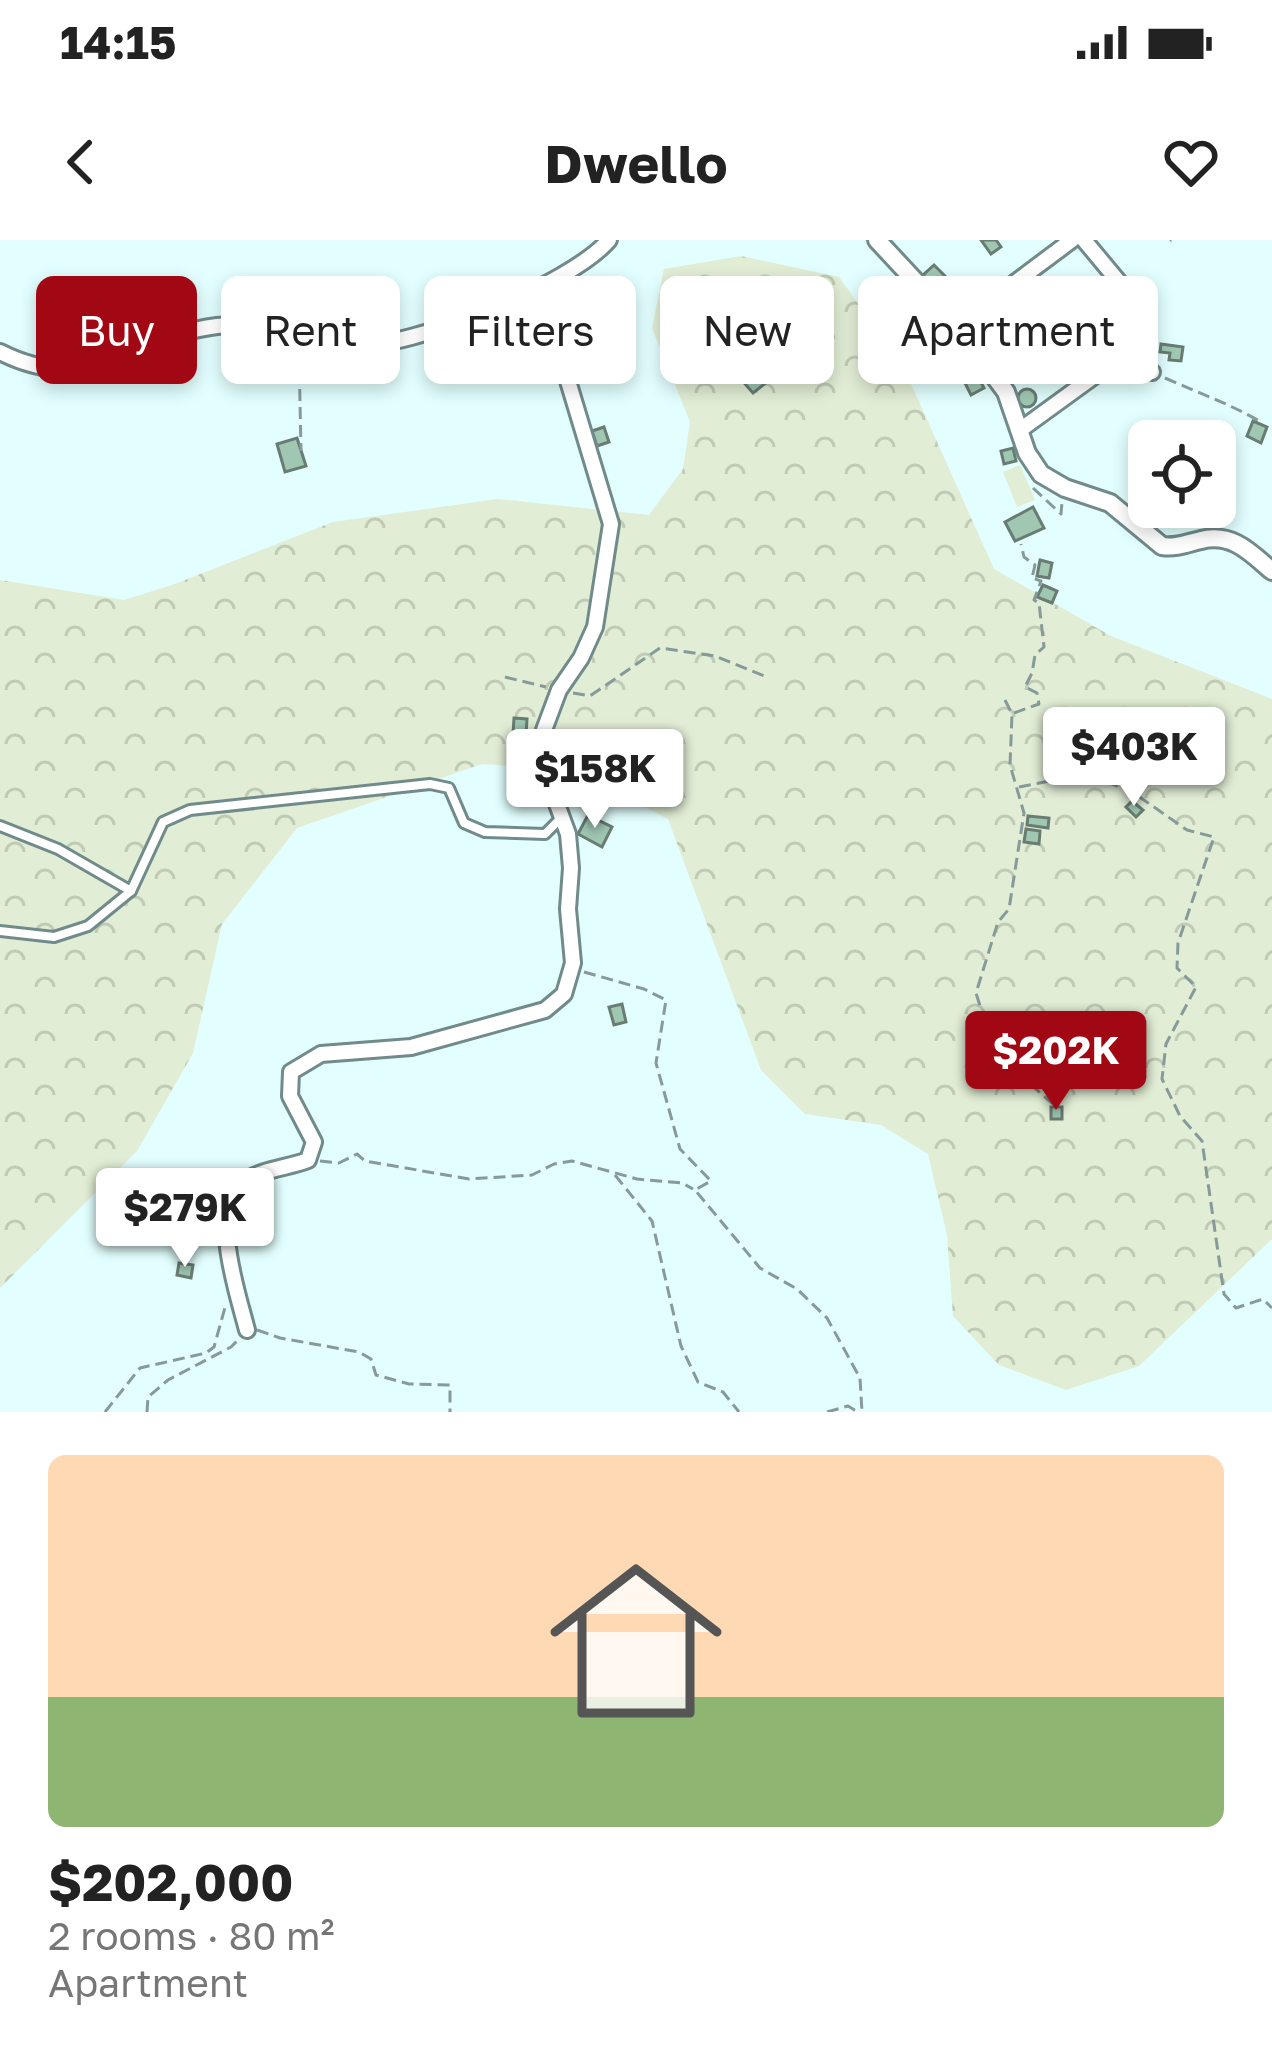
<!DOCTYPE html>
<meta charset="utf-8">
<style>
:root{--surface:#fff;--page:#f2f2f2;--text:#222;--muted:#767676;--accent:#a20813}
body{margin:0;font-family:"Golos Text",sans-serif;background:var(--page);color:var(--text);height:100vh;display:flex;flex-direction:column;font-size:45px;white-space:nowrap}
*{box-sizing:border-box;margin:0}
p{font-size:39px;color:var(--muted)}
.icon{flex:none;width:66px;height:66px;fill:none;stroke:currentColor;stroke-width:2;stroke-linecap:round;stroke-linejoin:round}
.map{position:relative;height:1172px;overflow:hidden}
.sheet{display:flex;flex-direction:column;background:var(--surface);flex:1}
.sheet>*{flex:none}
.guide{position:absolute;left:36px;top:36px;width:1200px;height:108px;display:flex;gap:24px}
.fabs{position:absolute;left:1128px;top:180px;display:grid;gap:24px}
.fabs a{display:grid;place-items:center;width:108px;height:108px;border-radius:18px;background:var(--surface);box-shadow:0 6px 18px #0003;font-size:60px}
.price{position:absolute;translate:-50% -102px;padding:0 27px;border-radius:12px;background:#fff;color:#222;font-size:39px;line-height:78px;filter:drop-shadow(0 3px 6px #0008)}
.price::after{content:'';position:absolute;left:50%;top:72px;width:36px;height:27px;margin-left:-18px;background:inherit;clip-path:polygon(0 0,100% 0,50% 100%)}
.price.current{background:var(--accent);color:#fff}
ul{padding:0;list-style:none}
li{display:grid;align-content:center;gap:24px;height:636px;padding:0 48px}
li span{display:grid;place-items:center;height:372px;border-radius:18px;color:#555}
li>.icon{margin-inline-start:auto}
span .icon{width:216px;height:216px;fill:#fffc;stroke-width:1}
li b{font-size:51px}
.tag{padding:0 42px;border-radius:18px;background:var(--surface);box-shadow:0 6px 18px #0003;font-size:42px;line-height:108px}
.tag.current{background:var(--accent);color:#fff}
.status{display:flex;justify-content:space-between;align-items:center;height:84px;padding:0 60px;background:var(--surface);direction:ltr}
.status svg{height:33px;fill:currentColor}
header{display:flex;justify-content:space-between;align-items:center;height:156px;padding:0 48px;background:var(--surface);font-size:54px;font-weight:700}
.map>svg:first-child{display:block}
.grass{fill:#e1edd5}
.forest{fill:url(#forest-crowns)}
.building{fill:#9fc7b2;stroke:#687c72;stroke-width:3}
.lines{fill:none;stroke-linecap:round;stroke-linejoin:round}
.service-casing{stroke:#718a8a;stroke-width:14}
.minor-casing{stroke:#718a8a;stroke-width:20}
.tertiary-casing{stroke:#718a8a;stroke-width:22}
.path{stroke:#869a9a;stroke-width:3;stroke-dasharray:12 6;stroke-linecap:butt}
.service{stroke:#fff;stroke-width:8}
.minor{stroke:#fff;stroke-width:14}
.tertiary{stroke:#fff;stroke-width:16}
</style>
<div class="status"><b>14:15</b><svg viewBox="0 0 49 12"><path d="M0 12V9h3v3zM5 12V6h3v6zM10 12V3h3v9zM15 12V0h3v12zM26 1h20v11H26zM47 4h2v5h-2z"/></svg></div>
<header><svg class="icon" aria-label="back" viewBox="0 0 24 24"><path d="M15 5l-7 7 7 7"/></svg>Dwello<svg class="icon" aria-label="heart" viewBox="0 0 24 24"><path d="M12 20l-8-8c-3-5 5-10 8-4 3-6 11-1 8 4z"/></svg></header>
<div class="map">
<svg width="1272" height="1172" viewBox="0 0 1272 1172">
<defs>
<pattern id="forest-crowns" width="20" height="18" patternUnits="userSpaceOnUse" patternTransform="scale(3)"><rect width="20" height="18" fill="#e1edd5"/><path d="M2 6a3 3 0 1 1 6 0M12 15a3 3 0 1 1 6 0" fill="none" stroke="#c0cbb6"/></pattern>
</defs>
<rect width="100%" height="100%" fill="#e2fefe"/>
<polygon class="grass" points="1020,225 1035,260 1017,267 1003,232"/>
<polygon class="forest" points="741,16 839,37 903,126 994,329 1111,396 1272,459 1272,999 1139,1126 1066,1150 999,1125 953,1076 947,995 928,914 881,885 805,874 761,830 668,579 572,530 482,524 297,588 222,684 193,813 137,911 0,1048 0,340 124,360 172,345 333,282 498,259 649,275 683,229 690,182 652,88 664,29"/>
<g class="building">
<polygon points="981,0 996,0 1001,7 991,14"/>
<polygon points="934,25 948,39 938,50 923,35"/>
<polygon points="1003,56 1014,64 1006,74 995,66"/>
<polygon points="1091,64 1101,78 1086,89 1076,76"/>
<polygon points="1019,66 1032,82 1018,90 1006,75"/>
<polygon points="514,78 525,96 509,106 497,88"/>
<polygon points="1113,95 1119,105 1105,114 1099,105"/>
<polygon points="1161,104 1183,107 1181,121 1169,120 1170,113 1160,112"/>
<polygon points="1002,107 1009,116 996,126 989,117"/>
<polygon points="586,117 587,134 567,135 566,118"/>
<polygon points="753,125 767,142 753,153 739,137"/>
<polygon points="978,137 984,148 971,155 965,143"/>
<circle cx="1027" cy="158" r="9"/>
<polygon points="1253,181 1267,187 1261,203 1247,196"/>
<polygon points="604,187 609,202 597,206 592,191"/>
<polygon points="297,198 306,226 285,232 277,204"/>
<polygon points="1013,208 1016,221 1004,224 1001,211"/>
<polygon points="1033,267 1044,288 1015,301 1005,282"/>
<polygon points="1040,320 1052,323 1049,338 1037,336"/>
<polygon points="1043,345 1057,351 1052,363 1037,357"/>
<polygon points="514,478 527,479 526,495 513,494"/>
<polygon points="1132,561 1143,570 1136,577 1126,567"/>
<polygon points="588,575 612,587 602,607 578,594"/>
<polygon points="1028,576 1049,578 1048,588 1027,585"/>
<polygon points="1026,589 1040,591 1039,604 1024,602"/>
<polygon points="622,764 626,782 614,785 609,767"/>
<polygon points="985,789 990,799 973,807 968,797"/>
<rect x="1051" y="867" width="11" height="12"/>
<polygon points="179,1023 193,1025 191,1038 177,1035"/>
</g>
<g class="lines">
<defs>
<g id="service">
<polyline points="0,586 58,609 131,651"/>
<polyline points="0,691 54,697 88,686 131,651 163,582 190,570 430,544 449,548 464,583 485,592 545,594 562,577"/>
</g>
<g id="minor">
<polyline points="1084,0 1133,59"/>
<polyline points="957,86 1072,0"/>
<polyline points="1081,87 1109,125"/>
<path d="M0,112C90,158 133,96 217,86C262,81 307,104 352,106C413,108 570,45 609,0"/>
<polyline points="1020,190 1126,113 1152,132"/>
<path d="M247,1090C238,1054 208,969 244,942C261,929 288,928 308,920L314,902L290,856L291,832L321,814L411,807L545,770L564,754L573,723L568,669L571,628L568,594L543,526L544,490L559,450L581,418L595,387L611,284L550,81V71L568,34"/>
</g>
<path id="tertiary" d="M877,0L957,86L1006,152L1027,213L1041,234L1065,248L1110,263L1162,306C1177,308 1187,303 1201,300C1232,292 1251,313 1272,331"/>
</defs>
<use href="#service" class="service-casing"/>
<use href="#minor" class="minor-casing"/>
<use href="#tertiary" class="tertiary-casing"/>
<g class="path">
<polyline points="1170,1 1171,0"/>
<polyline points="299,113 301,211"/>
<path d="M1165,138C1199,153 1230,164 1261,182"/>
<polyline points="1033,248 1061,274 1062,262"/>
<polyline points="505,437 546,447"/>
<polyline points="573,453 590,456 660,408 715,416 767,437"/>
<polyline points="1005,460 1012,474 1010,525 1024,573 1009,669 998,682 976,753 986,785 1010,826 1053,864"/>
<polyline points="1014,473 1039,464 1037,453 1025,447 1032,433 1035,415 1044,407 1039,363 1034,360 1041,341 1032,338 1035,325 1024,317 1021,304"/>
<polyline points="1019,547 1085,534 1131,551 1187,590 1214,597 1178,703 1177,728 1196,747 1166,804 1162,839 1180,876 1202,901 1224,1054 1236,1068 1263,1059 1272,1068"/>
<polyline points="584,732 644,749 666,760 656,823 680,909 711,941 695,950 760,1028 797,1049 827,1078 860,1138 862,1172"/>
<polyline points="320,921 339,923 357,914 365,921 469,939 532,935 554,924 572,921 637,939 682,943 693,949"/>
<polyline points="615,935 652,981 681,1106 698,1142 723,1152 739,1172"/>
<polyline points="257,1090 280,1098 359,1112 371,1119 376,1135 409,1144 450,1145 450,1172"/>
<polyline points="105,1172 140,1128 206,1113 214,1107 226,1064"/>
<polyline points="147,1172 148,1157 168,1140 231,1107 239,1099"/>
<polyline points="827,1172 848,1166 858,1172"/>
</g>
<use href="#service" class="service"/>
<use href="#minor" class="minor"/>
<use href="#tertiary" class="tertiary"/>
</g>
</svg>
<div class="fabs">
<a><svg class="icon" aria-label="locate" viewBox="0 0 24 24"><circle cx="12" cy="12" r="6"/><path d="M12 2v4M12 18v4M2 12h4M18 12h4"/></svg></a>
</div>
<b class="price" style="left:1134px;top:569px">$403K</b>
<b class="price" style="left:595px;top:591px">$158K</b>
<b class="price current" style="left:1056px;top:873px">$202K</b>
<b class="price" style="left:185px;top:1030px">$279K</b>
<div class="guide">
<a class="tag current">Buy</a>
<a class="tag">Rent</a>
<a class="tag">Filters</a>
<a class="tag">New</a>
<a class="tag">Apartment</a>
</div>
</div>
<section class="sheet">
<ul>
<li><span style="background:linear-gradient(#ffd9b3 65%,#8fb573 0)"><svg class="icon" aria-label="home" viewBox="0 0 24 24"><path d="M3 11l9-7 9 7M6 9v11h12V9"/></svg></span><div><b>$202,000</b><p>2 rooms · 80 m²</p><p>Apartment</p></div></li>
</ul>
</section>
